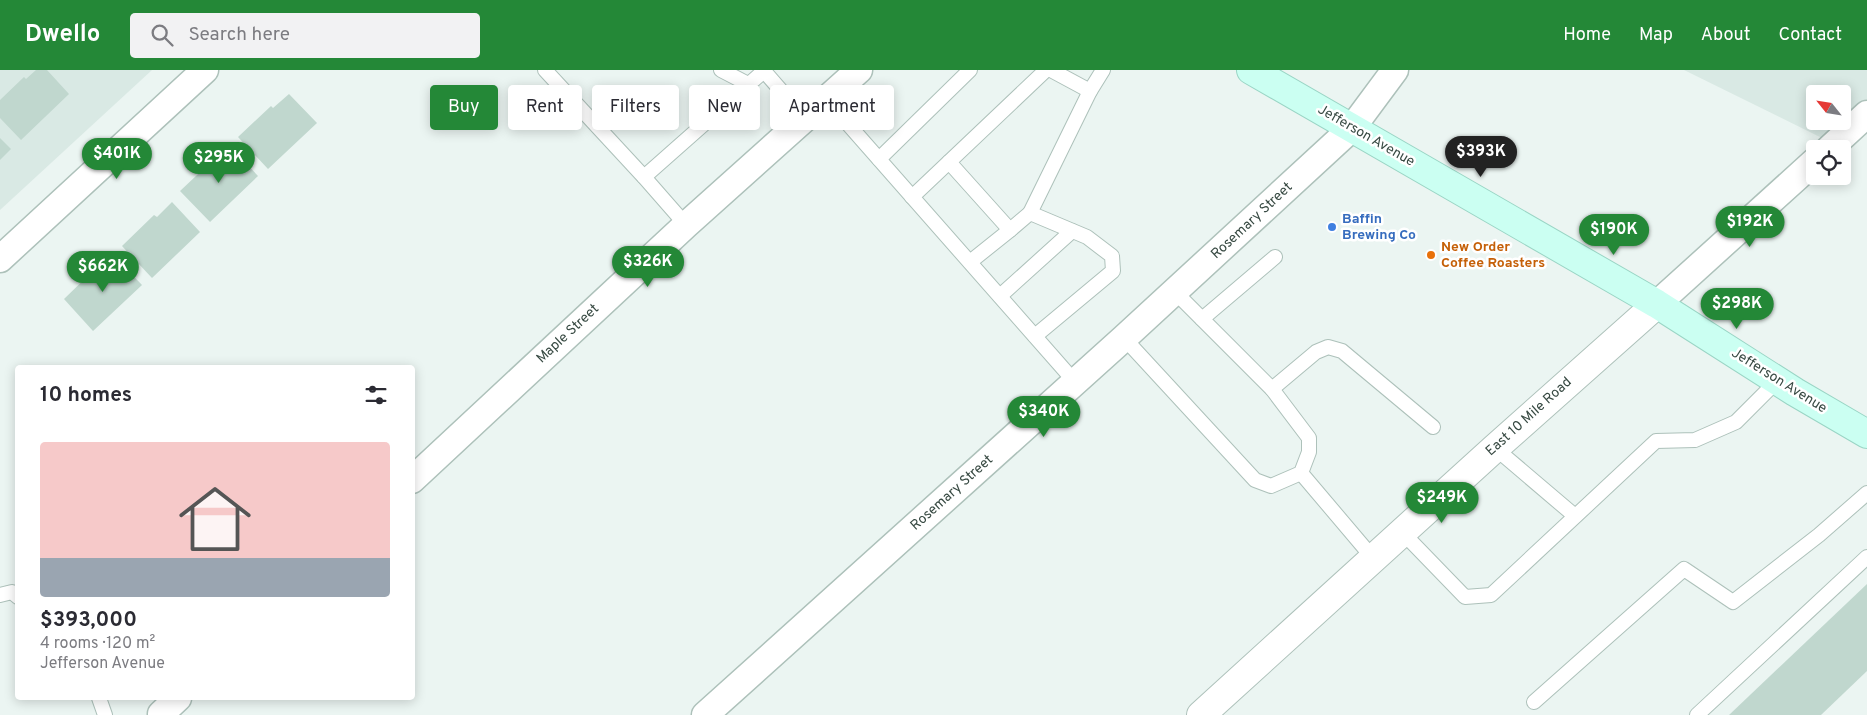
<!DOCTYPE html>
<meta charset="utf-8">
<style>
:root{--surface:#fff;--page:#f2f2f3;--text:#2b2b33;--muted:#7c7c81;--accent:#248837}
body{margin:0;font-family:Overpass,sans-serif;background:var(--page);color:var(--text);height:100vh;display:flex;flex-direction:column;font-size:19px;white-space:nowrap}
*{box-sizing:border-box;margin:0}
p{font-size:16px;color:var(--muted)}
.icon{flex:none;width:28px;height:28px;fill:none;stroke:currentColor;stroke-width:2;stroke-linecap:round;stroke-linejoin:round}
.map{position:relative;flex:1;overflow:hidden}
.sheet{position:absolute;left:15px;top:295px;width:400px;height:335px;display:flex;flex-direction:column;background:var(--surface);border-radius:5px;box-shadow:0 2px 12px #0003}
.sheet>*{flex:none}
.banner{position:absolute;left:430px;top:15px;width:475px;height:45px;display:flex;gap:10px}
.needle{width:32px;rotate:300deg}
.tools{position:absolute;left:1806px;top:15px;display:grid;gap:10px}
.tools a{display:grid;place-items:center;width:45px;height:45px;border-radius:5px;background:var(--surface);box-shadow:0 2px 12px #0003;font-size:25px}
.price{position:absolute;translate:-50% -42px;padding:0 11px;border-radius:18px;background:var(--accent);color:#fff;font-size:16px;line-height:32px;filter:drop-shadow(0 1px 2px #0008)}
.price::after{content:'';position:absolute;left:50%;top:30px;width:15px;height:11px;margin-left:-8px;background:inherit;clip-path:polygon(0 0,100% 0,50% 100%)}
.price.active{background:#222;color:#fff}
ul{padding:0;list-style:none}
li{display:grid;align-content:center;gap:10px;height:265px;padding:0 25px}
li span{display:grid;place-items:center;height:155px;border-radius:5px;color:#555}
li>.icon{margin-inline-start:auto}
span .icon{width:90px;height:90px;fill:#fffc;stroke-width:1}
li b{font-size:21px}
h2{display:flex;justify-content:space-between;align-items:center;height:60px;padding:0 25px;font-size:21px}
.tag{padding:0 18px;border-radius:5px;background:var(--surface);box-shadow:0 2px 12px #0003;font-size:18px;line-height:45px}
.tag.active{background:var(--accent);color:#fff}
header{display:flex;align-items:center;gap:30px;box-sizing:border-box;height:70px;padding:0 25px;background:var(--accent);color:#fff}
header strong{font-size:24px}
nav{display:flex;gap:28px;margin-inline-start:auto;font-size:18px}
.search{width:350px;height:45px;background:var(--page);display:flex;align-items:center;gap:12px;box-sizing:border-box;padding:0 18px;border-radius:5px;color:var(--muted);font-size:19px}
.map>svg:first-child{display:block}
.residential{fill:#d9e9e4;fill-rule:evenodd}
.building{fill:#c0d7ce}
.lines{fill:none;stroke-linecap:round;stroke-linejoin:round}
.service-casing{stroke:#adc1ba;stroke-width:16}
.minor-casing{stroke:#adc1ba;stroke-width:29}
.tertiary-casing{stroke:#adc1ba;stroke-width:30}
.secondary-casing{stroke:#9ad5c5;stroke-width:30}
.service{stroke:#fff;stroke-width:14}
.minor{stroke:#fff;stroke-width:26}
.tertiary{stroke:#fff;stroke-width:28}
.secondary{stroke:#cbfff2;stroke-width:28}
.shop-dot{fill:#3f7fe0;stroke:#fff;stroke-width:2}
.food-dot{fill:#e8710a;stroke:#fff;stroke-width:2}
.labels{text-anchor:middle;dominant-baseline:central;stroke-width:5;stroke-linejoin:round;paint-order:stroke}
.street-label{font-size:14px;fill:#384a43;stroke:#fff}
.shop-label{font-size:14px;font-weight:bold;fill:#366cbe;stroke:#fff;text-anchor:start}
.food-label{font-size:14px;font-weight:bold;fill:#c56008;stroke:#fff;text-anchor:start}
</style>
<header>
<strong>Dwello</strong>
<div class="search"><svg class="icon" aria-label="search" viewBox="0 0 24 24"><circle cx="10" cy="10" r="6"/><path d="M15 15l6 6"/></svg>Search here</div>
<nav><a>Home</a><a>Map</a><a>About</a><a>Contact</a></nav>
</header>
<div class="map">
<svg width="1867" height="645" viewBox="0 0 1867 645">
<rect width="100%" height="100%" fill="#ebf5f2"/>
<g class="residential">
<polygon points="0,0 152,0 0,140"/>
<path d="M1684,0H1867V44L1834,74ZM1815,24H1842V51H1815Z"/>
</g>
<g class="building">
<polygon points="36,0 47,0 69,24 21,70 0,48 0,30 24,7 26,9"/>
<polygon points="289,24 317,53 268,99 238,67 271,36 273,38"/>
<polygon points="0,68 11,79 0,90"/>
<polygon points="231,77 258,106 210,152 180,121 213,90 215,92"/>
<polygon points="172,132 200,162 152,208 122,176 154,145 157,147"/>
<polygon points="114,186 142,215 93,261 64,229 96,198 99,201"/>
<polygon points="1867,514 1867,601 1821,645 1729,645"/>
</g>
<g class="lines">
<defs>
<g id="service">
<polyline points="545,0 644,107"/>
<polyline points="721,0 748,14"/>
<polyline points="1051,0 1090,21 1103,0"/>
<polyline points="764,1 805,48"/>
<polyline points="826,29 1075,312"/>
<polyline points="879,89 970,0"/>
<polyline points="949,92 1010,160 970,192"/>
<polyline points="912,127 1046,0"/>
<polyline points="1030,143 1090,21"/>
<polyline points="686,155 644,107 765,0"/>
<polyline points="1010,160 1030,143 1087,167 1112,186 1113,201 1035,266"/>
<polyline points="1175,222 1272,319 1316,282 1328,277 1342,281 1433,357"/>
<polyline points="1000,226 1072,161"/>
<polyline points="1202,249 1275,187"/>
<polyline points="1124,268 1255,410 1271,416 1301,403 1309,382 1309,368 1272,319"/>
<polyline points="1495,378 1575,446"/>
<polyline points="1301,403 1373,488"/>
<polyline points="1402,462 1465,527 1491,525 1656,371 1695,370 1736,352 1777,311"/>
<polyline points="0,525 12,522 18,527"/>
<polyline points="99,628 105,645"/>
<polyline points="1534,632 1684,499 1733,532 1819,465 1867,423"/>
<polyline points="1697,645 1867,487"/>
</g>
<g id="minor">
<polyline points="1829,79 1867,44"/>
<polyline points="0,189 205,0"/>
<polyline points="1657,234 1815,91"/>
<polyline points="412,410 686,155 859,0"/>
<polyline points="161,644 178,628"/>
<polyline points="705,645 1124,268 1352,58 1395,0"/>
</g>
<polyline id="tertiary" points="1201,645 1495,378 1657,234"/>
<polyline id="secondary" points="1251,0 1657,234 1795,322 1867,364"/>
</defs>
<use href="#service" class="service-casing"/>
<use href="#minor" class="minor-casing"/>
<use href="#tertiary" class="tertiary-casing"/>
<use href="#secondary" class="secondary-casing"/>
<use href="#service" class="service"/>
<use href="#minor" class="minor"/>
<use href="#tertiary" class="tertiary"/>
<use href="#secondary" class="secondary"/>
</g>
<circle class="shop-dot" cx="1332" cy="157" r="5"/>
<circle class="food-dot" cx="1431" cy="185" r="5"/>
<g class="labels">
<g class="street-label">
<text transform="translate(1366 66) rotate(30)">Jefferson Avenue</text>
<text transform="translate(1252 151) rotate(-43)">Rosemary Street</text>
<text transform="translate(568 264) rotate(-43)">Maple Street</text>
<text transform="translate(1779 311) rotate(32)">Jefferson Avenue</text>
<text transform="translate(1529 347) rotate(-42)">East 10 Mile Road</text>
<text transform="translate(952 423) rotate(-42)">Rosemary Street</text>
</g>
<g class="shop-label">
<text x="1342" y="149">Baffin<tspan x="1342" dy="16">Brewing Co</tspan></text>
</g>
<g class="food-label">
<text x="1441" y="177">New Order<tspan x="1441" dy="16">Coffee Roasters</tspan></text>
</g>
</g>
</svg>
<div class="tools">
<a><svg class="needle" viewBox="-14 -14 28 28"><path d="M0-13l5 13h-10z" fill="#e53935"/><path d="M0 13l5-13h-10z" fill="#7c7c81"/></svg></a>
<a><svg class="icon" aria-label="locate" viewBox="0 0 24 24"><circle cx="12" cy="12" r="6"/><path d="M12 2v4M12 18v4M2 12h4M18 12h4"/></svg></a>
</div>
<b class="price active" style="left:1481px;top:108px">$393K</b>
<b class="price" style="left:117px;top:110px">$401K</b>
<b class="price" style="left:219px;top:114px">$295K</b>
<b class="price" style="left:1750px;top:178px">$192K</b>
<b class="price" style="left:1614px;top:186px">$190K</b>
<b class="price" style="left:648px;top:218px">$326K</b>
<b class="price" style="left:103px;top:223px">$662K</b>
<b class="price" style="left:1737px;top:260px">$298K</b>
<b class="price" style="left:1044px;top:368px">$340K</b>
<b class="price" style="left:1442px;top:454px">$249K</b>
<div class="banner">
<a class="tag active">Buy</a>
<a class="tag">Rent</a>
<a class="tag">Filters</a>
<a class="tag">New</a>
<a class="tag">Apartment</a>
</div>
<section class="sheet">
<h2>10 homes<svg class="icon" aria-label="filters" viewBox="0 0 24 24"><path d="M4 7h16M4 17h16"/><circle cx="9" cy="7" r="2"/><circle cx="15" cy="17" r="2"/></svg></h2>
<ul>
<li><span style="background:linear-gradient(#f6c9c9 75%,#9aa5b1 0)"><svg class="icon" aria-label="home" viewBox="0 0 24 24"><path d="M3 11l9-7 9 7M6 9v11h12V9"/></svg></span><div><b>$393,000</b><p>4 rooms · 120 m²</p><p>Jefferson Avenue</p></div></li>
</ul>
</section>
</div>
